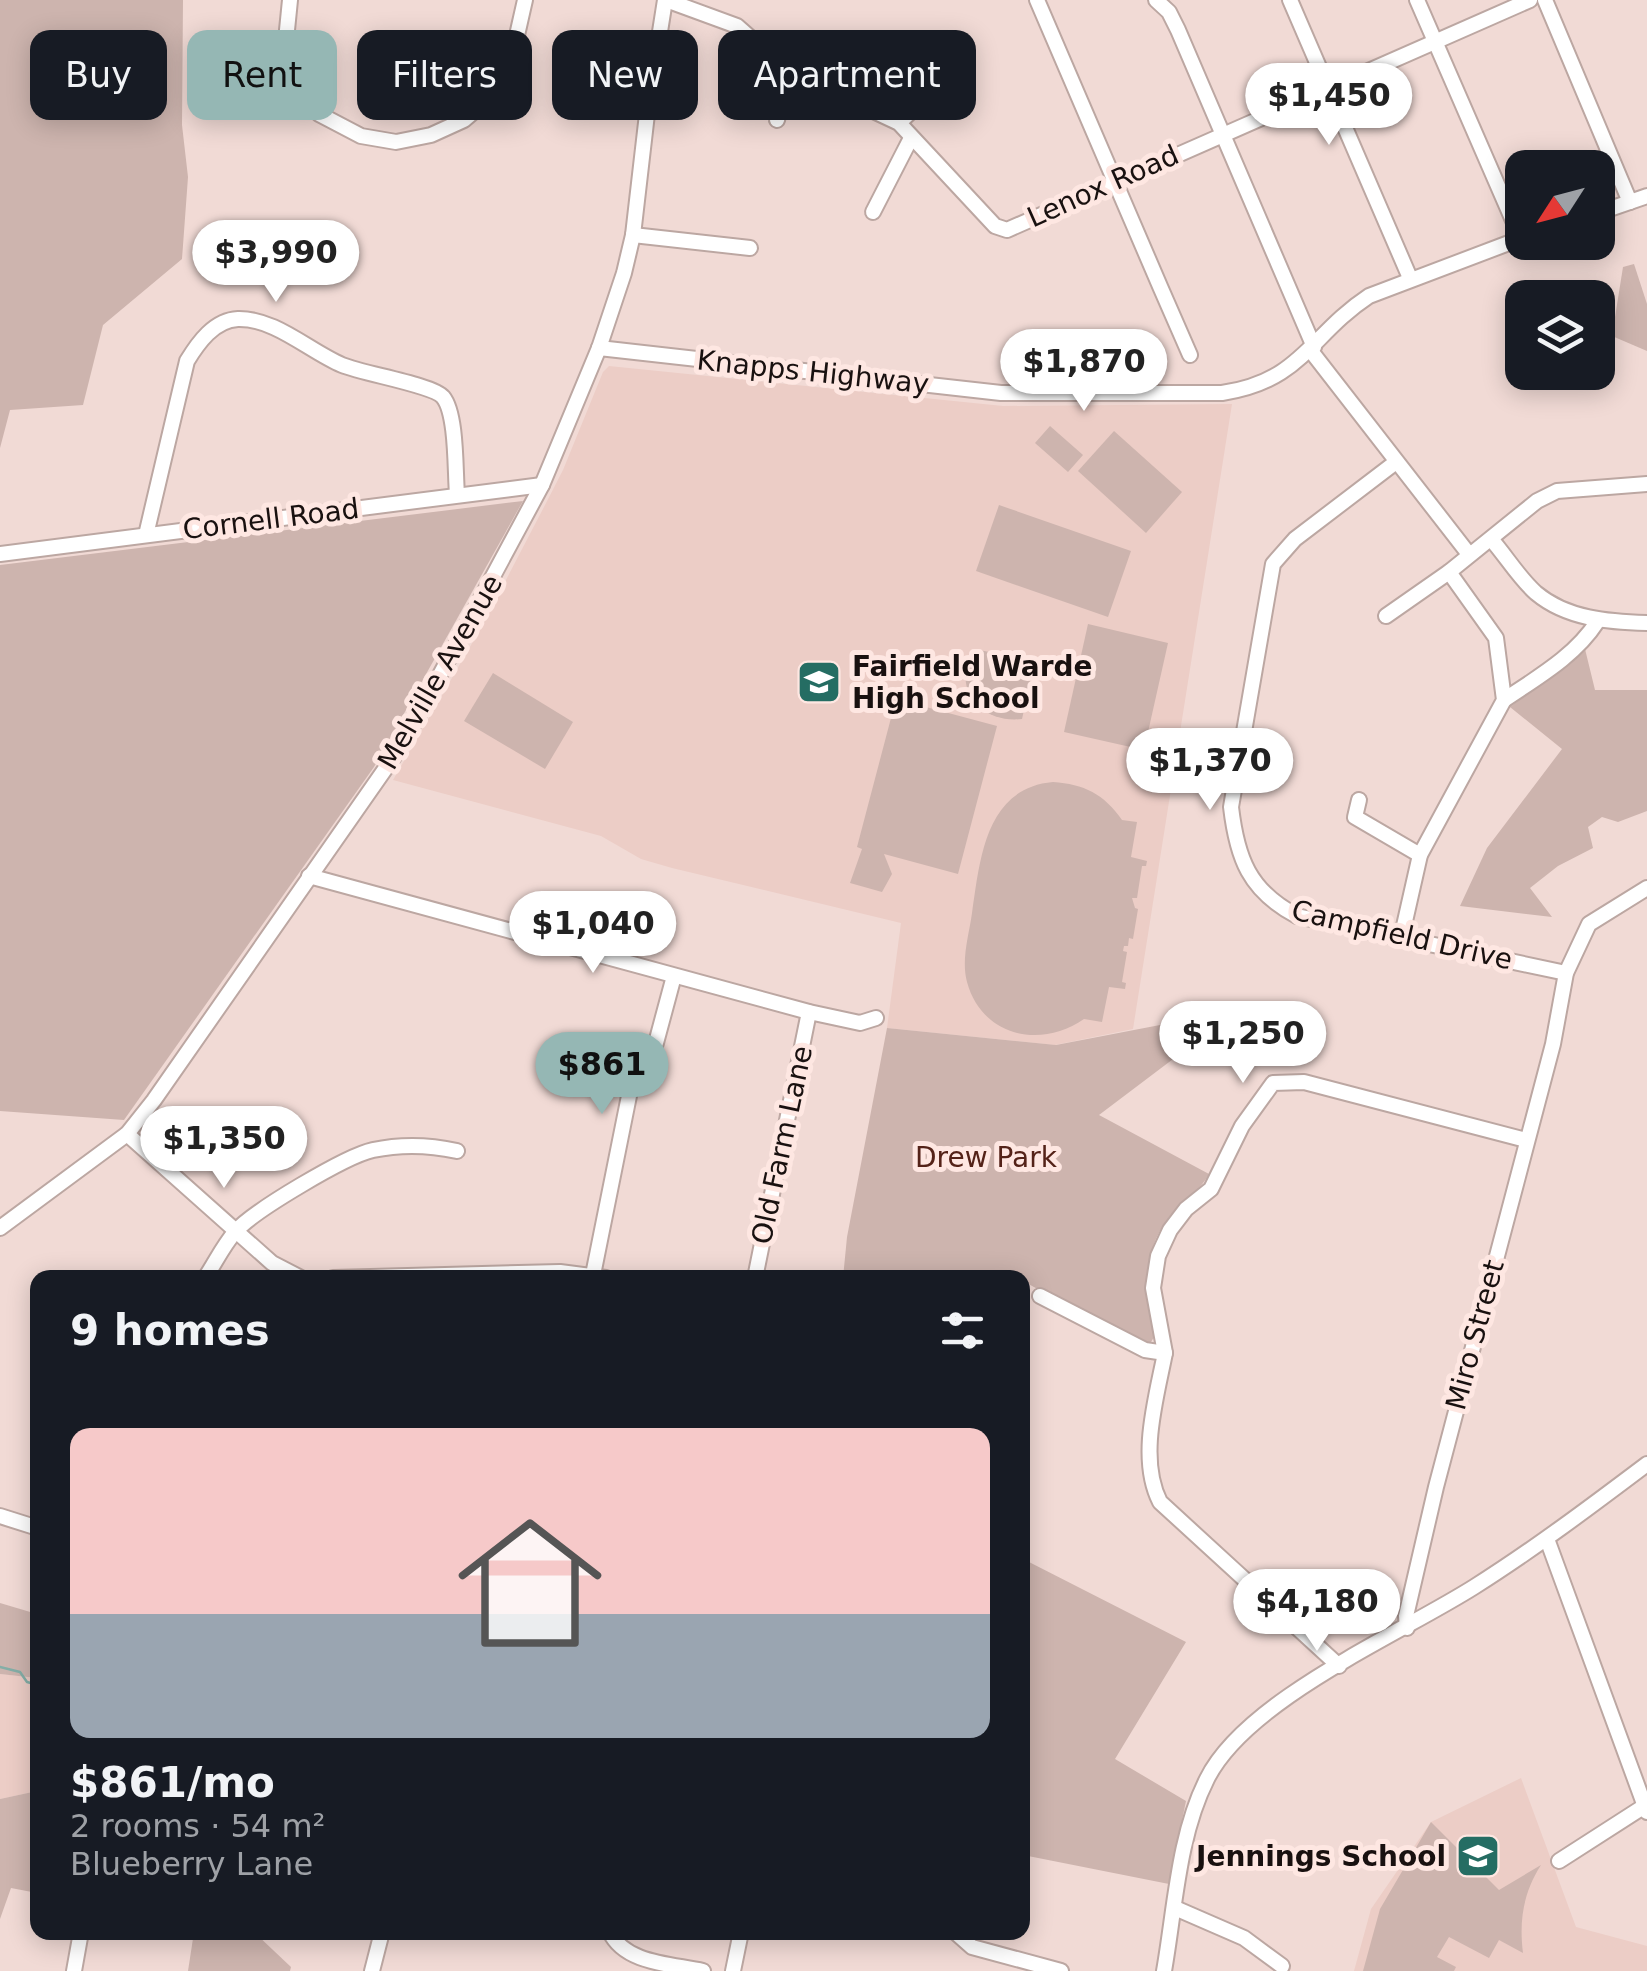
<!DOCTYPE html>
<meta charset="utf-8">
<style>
:root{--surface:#171b24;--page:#242831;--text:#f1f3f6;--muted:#9ea1a6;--line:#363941;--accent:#95b7b4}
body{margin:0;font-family:"DejaVu Sans",sans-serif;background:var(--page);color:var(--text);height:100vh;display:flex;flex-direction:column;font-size:38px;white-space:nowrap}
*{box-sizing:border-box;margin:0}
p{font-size:32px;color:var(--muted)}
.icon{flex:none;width:55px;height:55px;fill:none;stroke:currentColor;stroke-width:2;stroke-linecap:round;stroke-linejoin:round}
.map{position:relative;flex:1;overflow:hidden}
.side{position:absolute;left:30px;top:1270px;width:1000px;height:670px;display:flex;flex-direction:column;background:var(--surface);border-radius:20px;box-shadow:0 5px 25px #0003}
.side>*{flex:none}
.guide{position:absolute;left:30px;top:30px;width:1000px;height:90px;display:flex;gap:20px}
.needle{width:65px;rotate:234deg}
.controls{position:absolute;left:1505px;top:150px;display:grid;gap:20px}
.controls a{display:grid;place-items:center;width:110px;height:110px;border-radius:20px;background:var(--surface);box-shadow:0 5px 25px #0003;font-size:50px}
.price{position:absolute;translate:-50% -85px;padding:0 22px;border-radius:35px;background:#fff;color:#222;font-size:32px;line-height:65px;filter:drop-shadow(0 2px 5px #0008)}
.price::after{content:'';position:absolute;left:50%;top:60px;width:30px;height:22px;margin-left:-15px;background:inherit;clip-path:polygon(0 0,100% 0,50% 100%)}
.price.active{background:var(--accent);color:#111}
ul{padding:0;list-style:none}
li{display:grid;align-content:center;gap:20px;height:530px;padding:0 40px}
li+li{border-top:2px solid var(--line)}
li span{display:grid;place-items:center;height:310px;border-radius:20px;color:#555}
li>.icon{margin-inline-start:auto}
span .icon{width:180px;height:180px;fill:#fffc;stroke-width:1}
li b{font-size:42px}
h2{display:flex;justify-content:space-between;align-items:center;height:120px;padding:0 40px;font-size:42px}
.pill{padding:0 35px;border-radius:20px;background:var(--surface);box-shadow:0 5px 25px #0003;font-size:35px;line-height:90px}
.pill.active{background:var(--accent);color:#111}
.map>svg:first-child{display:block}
.built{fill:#eccdc6}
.green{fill:#cdb4ae}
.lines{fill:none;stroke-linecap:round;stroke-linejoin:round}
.stream{stroke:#84aea7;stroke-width:2.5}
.minor-casing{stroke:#bca7a2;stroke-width:18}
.minor{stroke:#fff;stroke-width:14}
.labels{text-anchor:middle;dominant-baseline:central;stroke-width:10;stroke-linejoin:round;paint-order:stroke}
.street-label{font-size:28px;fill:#191110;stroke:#fee7e2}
.poi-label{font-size:28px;font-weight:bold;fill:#191110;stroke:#fee7e2;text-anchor:start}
.park-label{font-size:28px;fill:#542218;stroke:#fee7e2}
</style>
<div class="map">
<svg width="1647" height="1971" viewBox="0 0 1647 1971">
<rect width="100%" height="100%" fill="#f1dad5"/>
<g class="built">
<polygon points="609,366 1003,406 1232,404 1133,1029 1055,1045 887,1028 901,923 672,868 641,859 601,836 393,780 482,626 545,505 563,470 603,372"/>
<polygon points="0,1674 38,1678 37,1791 0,1799"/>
<polygon points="1521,1778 1576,1927 1647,1946 1647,1971 1354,1971 1371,1909 1431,1822"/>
</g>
<g class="green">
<polygon points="0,0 183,0 182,125 188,177 182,259 103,325 83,405 10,410 0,448"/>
<polygon points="1634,264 1647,304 1647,351 1612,336 1623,267"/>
<polygon points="1050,426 1083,455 1068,472 1035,443"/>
<polygon points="1114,431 1182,492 1146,533 1078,471"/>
<polygon points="523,501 374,767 124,1120 0,1111 0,565"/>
<polygon points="999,505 1131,551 1108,617 976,571"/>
<polygon points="1088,624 1168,643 1144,750 1064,732"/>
<path d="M975,649L1035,662L1022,719C980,724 949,686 975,649Z"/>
<polygon points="1585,649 1595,690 1647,690 1647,811 1618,822 1602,817 1588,827 1593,848 1558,866 1530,888 1552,917 1460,906 1487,848 1562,749 1510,707"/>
<polygon points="493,673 573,722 545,769 464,721"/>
<polygon points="896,699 997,726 958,874 884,854 892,874 882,892 850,883 862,849 857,847"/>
<path d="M1053,782C1084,784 1104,794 1122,820L1137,822L1131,857L1147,861L1146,866H1142L1137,898H1132L1135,908L1138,909L1133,939L1129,938L1128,946H1124L1123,951L1127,952L1122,982L1126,983L1125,989L1109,987L1102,1022L1084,1019C1041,1049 982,1037 967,982C961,960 969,935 972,913C980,860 985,788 1053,782Z"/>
<path d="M1238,1010L1099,1115L1209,1174C1201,1189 1189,1196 1177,1208C1142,1244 1143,1288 1156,1334L1151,1342L1142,1345L1136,1343L1023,1281L1022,1278H843L847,1237L887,1028L1056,1045Z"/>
<polygon points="1029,1562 1186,1642 1115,1759 1186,1801 1169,1884 1023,1855 1022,1600"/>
<polygon points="0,1603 37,1614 37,1678 0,1674"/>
<polygon points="37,1791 37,1893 11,1888 0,1919 0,1799"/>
<path d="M1431,1822L1499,1890L1541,1865C1523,1893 1519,1921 1523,1953L1499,1940L1489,1958L1449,1937L1437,1957L1456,1967L1454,1971H1363L1380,1909Z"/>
<polygon points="194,1932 255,1933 291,1967 290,1971 188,1971"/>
</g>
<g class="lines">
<polyline class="stream" points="0,1667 20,1672 27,1682 38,1685"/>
<defs>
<g id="minor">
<polyline points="290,0 285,50 295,85 319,114 361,136 396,142 431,135 464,120 506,84 525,0"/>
<polyline points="666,0 737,26 788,71 899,123 995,226 1007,230 1530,0"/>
<path d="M1037,0C1088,118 1138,237 1190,355"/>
<polyline points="1156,0 1169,12 1178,30 1314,347"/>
<polyline points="1290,0 1410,278"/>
<polyline points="1417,0 1521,239"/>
<polyline points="1545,0 1630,202"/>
<polyline points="777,120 788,71"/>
<polyline points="899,123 946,78"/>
<polyline points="873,212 911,138"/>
<polyline points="1598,213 1647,196"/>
<polyline points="633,235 750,248"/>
<path d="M599,348L1001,393H1222C1302,381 1310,335 1369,296L1522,238"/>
<polyline points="1311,351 1468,553"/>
<path d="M1396,462L1295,539L1273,564L1231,807C1237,858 1249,891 1297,916L1566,973"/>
<path d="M146,535L187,361C198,343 214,320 238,319C275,318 309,351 342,365C364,374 433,385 443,397C457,414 455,471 457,494"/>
<path d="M1491,539C1506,556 1519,578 1536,593C1567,619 1609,622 1647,623"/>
<polyline points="0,554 542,485"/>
<polyline points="1386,616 1449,572 1537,501 1557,491 1647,484"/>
<path d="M1504,700C1538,677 1575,656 1597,622"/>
<polyline points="1359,800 1355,817 1420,855"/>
<polyline points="309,876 809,1012 860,1023 876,1018"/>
<polyline points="1401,939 1420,855 1504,700 1496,638 1449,572"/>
<polyline points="127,1134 272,1263 301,1278"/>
<polyline points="0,1228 127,1134 154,1100 404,742 542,485 599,348 624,273 633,235 647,114 665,0"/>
<polyline points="593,1275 634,1071 656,1043 674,976"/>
<path d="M205,1278C215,1263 223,1246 235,1232C253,1211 346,1156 373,1150C401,1144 430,1145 457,1151"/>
<polyline points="333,1278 560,1272 606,1278"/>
<polyline points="755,1278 809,1012"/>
<path d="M1040,1296L1145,1350L1165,1353C1156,1399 1138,1459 1160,1502L1339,1666"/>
<polyline points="1165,1353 1153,1288 1158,1256 1170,1230 1186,1209 1211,1189 1242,1126 1273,1083 1304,1082 1526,1140"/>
<polyline points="0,1516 38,1528"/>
<polyline points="1547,1539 1647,1812"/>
<polyline points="1407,1628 1406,1616 1436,1487 1553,1044 1566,973 1589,924 1647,888"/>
<polyline points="1559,1861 1643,1807"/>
<polyline points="1175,1908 1244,1938 1282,1966"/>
<path d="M610,1932C625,1964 672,1964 703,1971"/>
<polyline points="955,1932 972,1947 1061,1971"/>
<polyline points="74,1971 81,1932"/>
<polyline points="372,1971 382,1932"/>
<polyline points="733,1971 741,1932"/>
<path d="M1164,1971C1175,1909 1178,1836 1207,1779C1246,1700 1398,1635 1474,1587C1534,1549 1590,1507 1647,1464"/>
</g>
</defs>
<use href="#minor" class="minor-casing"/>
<use href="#minor" class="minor"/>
</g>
<defs>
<symbol id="school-square" viewBox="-11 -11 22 22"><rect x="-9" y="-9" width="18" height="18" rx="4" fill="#256d63" stroke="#fee7e2"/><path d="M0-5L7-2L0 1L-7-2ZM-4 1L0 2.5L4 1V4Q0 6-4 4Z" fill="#fff"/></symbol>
</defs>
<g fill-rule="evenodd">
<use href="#school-square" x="794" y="657" width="50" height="50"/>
<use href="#school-square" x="1453" y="1831" width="50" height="50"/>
</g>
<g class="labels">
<g class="street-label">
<text transform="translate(1103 186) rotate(-24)">Lenox Road</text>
<text transform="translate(813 372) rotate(6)">Knapps Highway</text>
<text transform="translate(271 519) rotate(-7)">Cornell Road</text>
<text transform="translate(440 672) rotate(-60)">Melville Avenue</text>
<text transform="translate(1402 935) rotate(13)">Campfield Drive</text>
<text transform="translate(782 1145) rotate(-78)">Old Farm Lane</text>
<text transform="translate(1475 1335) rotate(-75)">Miro Street</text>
</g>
<g class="poi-label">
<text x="852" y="666">Fairfield Warde<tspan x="852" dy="32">High School</tspan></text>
<text x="1446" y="1856" text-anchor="end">Jennings School</text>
</g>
<g class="park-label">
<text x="986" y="1157">Drew Park</text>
</g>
</g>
</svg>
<div class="controls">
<a><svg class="needle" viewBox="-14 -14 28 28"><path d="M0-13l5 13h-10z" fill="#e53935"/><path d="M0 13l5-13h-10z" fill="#9ea1a6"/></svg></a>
<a><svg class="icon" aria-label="layers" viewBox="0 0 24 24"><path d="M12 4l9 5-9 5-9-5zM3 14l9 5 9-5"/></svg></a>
</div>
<b class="price" style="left:1329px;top:148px">$1,450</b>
<b class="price" style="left:276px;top:305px">$3,990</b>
<b class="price" style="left:1084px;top:414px">$1,870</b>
<b class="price" style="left:1210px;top:813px">$1,370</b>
<b class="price" style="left:593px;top:976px">$1,040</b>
<b class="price" style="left:1243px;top:1086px">$1,250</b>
<b class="price active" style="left:602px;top:1117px">$861</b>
<b class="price" style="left:224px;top:1191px">$1,350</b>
<b class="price" style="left:1317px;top:1654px">$4,180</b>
<div class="guide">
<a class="pill">Buy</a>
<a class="pill active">Rent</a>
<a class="pill">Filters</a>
<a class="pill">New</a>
<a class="pill">Apartment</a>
</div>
<section class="side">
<h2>9 homes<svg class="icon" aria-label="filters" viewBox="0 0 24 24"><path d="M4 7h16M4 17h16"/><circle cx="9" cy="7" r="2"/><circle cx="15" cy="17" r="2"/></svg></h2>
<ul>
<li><span style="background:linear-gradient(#f6c9c9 60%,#9aa5b1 0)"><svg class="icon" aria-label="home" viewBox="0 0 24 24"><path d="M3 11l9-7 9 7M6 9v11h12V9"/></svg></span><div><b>$861/mo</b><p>2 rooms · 54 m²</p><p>Blueberry Lane</p></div></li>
</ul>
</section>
</div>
